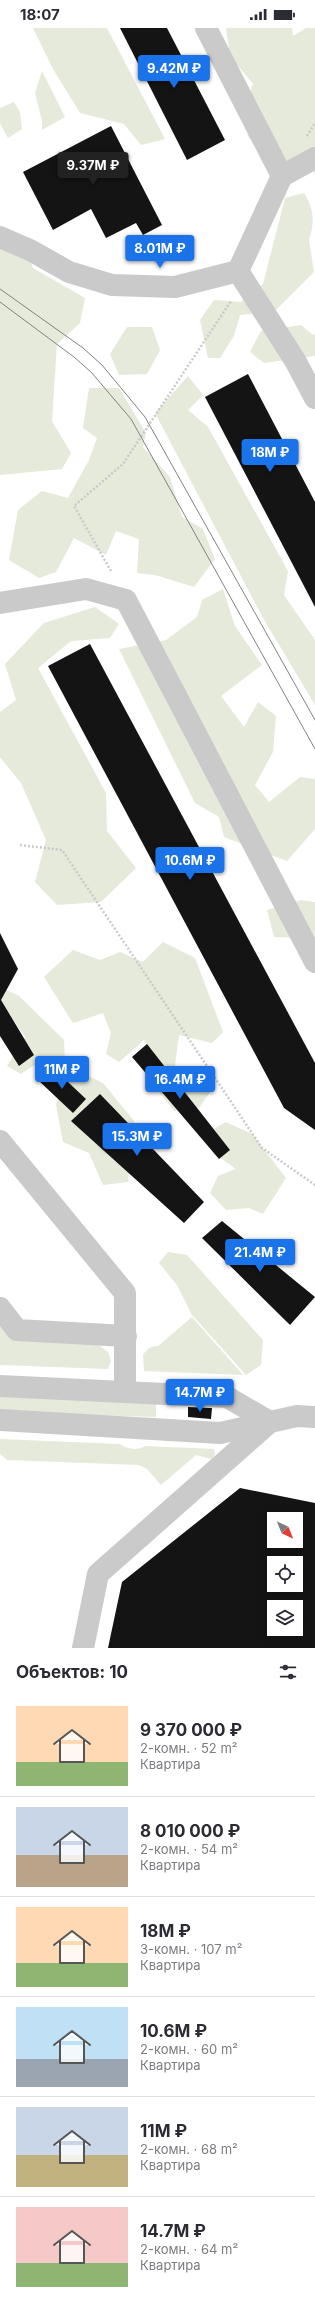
<!DOCTYPE html>
<html lang="ru">
<meta charset="utf-8">
<style>
:root{--surface:#fff;--page:#f2f2f3;--text:#2b2b33;--muted:#7c7c81;--line:#e1e1e2;--accent:#1a73e8}
body{margin:0;font-family:Inter,sans-serif;background:var(--page);color:var(--text);height:100vh;display:flex;flex-direction:column;font-size:15px;white-space:nowrap}
*{box-sizing:border-box;margin:0}
p{font-size:13px;color:var(--muted)}
.icon{flex:none;width:22px;height:22px;fill:none;stroke:currentColor;stroke-width:2;stroke-linecap:round;stroke-linejoin:round}
.map{position:relative;height:1620px;overflow:hidden}
.sheet{display:flex;flex-direction:column;background:var(--surface);flex:1}
.sheet>*{flex:none}
.needle{width:26px;rotate:137deg}
.fabs{position:absolute;left:267px;top:1484px;display:grid;gap:8px}
.fabs a{display:grid;place-items:center;width:36px;height:36px;border-radius:0px;background:var(--surface);box-shadow:0 2px 10px #0003;font-size:20px}
.price{position:absolute;translate:-50% -34px;padding:0 9px;border-radius:4px;background:var(--accent);color:#fff;font-size:13px;line-height:26px;filter:drop-shadow(0 1px 2px #0008)}
.price::after{content:'';position:absolute;left:50%;top:24px;width:12px;height:9px;margin-left:-6px;background:inherit;clip-path:polygon(0 0,100% 0,50% 100%)}
.price.active{background:#222;color:#fff}
ul{padding:0;list-style:none}
li{display:flex;align-items:center;gap:12px;height:100px;padding:0 16px}
li+li{border-top:1px solid var(--line)}
li span{display:grid;place-items:center;flex:none;width:112px;height:80px;border-radius:0px;color:#555}
li>.icon{margin-inline-start:auto}
span .icon{width:48px;height:48px;fill:#fffc;stroke-width:1}
li b{font-size:17px}
h2{display:flex;justify-content:space-between;align-items:center;height:48px;padding:0 16px;font-size:17px}
.status{display:flex;justify-content:space-between;align-items:center;height:28px;padding:0 20px;background:var(--surface);direction:ltr}
.status svg{height:11px;fill:currentColor}
.map>svg:first-child{display:block}
.green{fill:#e5eada}
.building{fill:#141414;fill-rule:evenodd}
.lines{fill:none;stroke-linecap:round;stroke-linejoin:round}
.path{stroke:#cacaca;stroke-width:2.5;stroke-dasharray:2 2;stroke-linecap:butt}
.minor{stroke:#cacaca;stroke-width:22}
.tram{stroke:#828282;stroke-width:1}
</style>
<div class="status"><b>18:07</b><svg viewBox="0 0 49 12"><path d="M0 12V9h3v3zM5 12V6h3v6zM10 12V3h3v9zM15 12V0h3v12zM26 1h20v11H26zM47 4h2v5h-2z"/></svg></div>
<div class="map">
<svg width="315" height="1620" viewBox="0 0 315 1620">
<rect width="100%" height="100%" fill="#fff"/>
<g class="green">
<polygon points="33,0 107,0 165,111 141,117 124,96 80,85 53,41"/>
<polygon points="226,0 292,0 293,8 306,0 315,0 315,148 312,136 275,133 248,109 244,82 253,56 230,28"/>
<polygon points="42,43 65,89 42,102 42,93 35,65"/>
<polygon points="14,74 20,84 22,101 8,110 0,95 0,80"/>
<path d="M304,165C314,181 315,194 309,212L314,244L274,284L240,287L234,308L220,330H208L200,292L214,272L241,274L263,256L285,170Z"/>
<polygon points="23,216 33,240 85,270 80,295 57,316 52,393 71,425 62,441 0,447 0,217"/>
<polygon points="301,297 313,307 315,306 315,328 264,335 250,324 261,303"/>
<polygon points="127,299 152,299 160,322 147,346 119,347 110,326"/>
<polygon points="188,348 203,367 188,382 208,399 288,543 284,567 315,612 315,677 263,590 155,385"/>
<polygon points="89,360 119,360 146,405 143,419 170,449 182,489 203,501 215,531 194,559 155,547 137,545 139,511 116,503 106,527 74,510 56,544 39,550 9,532 18,482 42,463 68,470 89,432 97,410 83,400"/>
<polygon points="223,561 235,598 262,637 221,668 244,699 258,674 276,688 273,724 255,757 269,774 300,749 315,751 315,801 287,833 224,809 219,789 195,775 119,621 166,612 197,589 202,572"/>
<polygon points="95,579 119,596 110,610 71,613 38,640 106,765 107,803 136,840 101,874 57,877 35,854 46,812 21,755 0,729 0,684 16,672 5,636 44,595"/>
<polygon points="301,872 315,874 315,929 302,910 274,909 267,882"/>
<polygon points="163,914 195,930 223,1004 212,1015 179,1007 174,1045 204,1042 212,1061 199,1080 174,1083 153,1056 159,1033 144,1012 119,1034 106,1026 111,1005 103,985 73,995 44,949 73,922 100,932 120,924 143,934"/>
<polygon points="0,959 19,968 64,1012 65,1037 103,1055 134,1093 128,1154 103,1157 89,1125 63,1114 56,1077 64,1051 43,1031 21,1046 7,1038 25,1009 5,980 0,980"/>
<polygon points="226,1094 252,1106 286,1150 263,1186 249,1180 226,1182 210,1165 218,1148 236,1141 215,1126 201,1108"/>
<polygon points="168,1224 187,1227 263,1312 261,1337 246,1347 192,1287 177,1257 159,1235"/>
<path d="M192,1289L243,1347L144,1343L143,1327C148,1320 150,1318 158,1318Z"/>
<polygon points="0,1296 11,1311 96,1315 108,1324 111,1333 108,1341 0,1337"/>
<polygon points="0,1368 156,1376 156,1389 0,1384"/>
<path d="M0,1411L120,1416C126,1421 138,1423 145,1418L214,1421L215,1426L212,1431L196,1427L161,1457L147,1441L139,1437L7,1432L0,1426Z"/>
</g>
<g class="building">
<polygon points="120,0 167,0 225,112 187,132"/>
<polygon points="111,98 162,197 143,207 136,195 106,210 91,181 53,202 23,144"/>
<polygon points="248,346 315,474 315,579 205,369"/>
<polygon points="90,616 315,1035 315,1102 284,1080 48,638"/>
<polygon points="0,905 18,941 1,972 34,1027 19,1038 0,1008"/>
<polygon points="147,1016 230,1122 219,1131 132,1029"/>
<polygon points="52,1039 86,1071 73,1085 39,1053"/>
<polygon points="100,1066 204,1174 184,1195 71,1093"/>
<polygon points="222,1193 315,1269 290,1297 202,1210"/>
<polygon points="188,1379 212,1380 211,1391 188,1389"/>
<path d="M240,1460L315,1475V1620H108L122,1554ZM274,1491H296V1513H274ZM274,1535H296V1557H274ZM274,1579H296V1601H274Z"/>
</g>
<g class="lines">
<g class="path">
<polyline points="307,108 315,95"/>
<polyline points="111,543 74,478 123,436 231,273"/>
<polyline points="20,817 62,822 262,1120 315,1157"/>
</g>
<g class="minor">
<polyline points="206,0 282,148"/>
<polyline points="0,209 30,222 69,244 112,257 175,259 238,243 282,148 315,130"/>
<polyline points="238,243 296,334 315,370"/>
<polyline points="0,575 86,561 126,572 315,934"/>
<polyline points="0,1113 125,1265 125,1363"/>
<polyline points="0,1280 17,1302 126,1308"/>
<polyline points="0,1358 227,1369 270,1394"/>
<polyline points="0,1392 220,1405 269,1394"/>
<polyline points="83,1620 98,1546 270,1394 297,1388 315,1389"/>
</g>
<g class="tram">
<polyline points="0,261 83,320 102,337 145,389 315,692"/>
<polyline points="0,274 74,329 91,344 131,391 315,721"/>
</g>
</g>
</svg>
<div class="fabs">
<a><svg class="needle" viewBox="-14 -14 28 28"><path d="M0-13l5 13h-10z" fill="#e53935"/><path d="M0 13l5-13h-10z" fill="#7c7c81"/></svg></a>
<a><svg class="icon" aria-label="locate" viewBox="0 0 24 24"><circle cx="12" cy="12" r="6"/><path d="M12 2v4M12 18v4M2 12h4M18 12h4"/></svg></a>
<a><svg class="icon" aria-label="layers" viewBox="0 0 24 24"><path d="M12 4l9 5-9 5-9-5zM3 14l9 5 9-5"/></svg></a>
</div>
<b class="price" style="left:174px;top:61px">9.42M ₽</b>
<b class="price active" style="left:93px;top:158px">9.37M ₽</b>
<b class="price" style="left:160px;top:241px">8.01M ₽</b>
<b class="price" style="left:270px;top:445px">18M ₽</b>
<b class="price" style="left:190px;top:853px">10.6M ₽</b>
<b class="price" style="left:62px;top:1062px">11M ₽</b>
<b class="price" style="left:180px;top:1072px">16.4M ₽</b>
<b class="price" style="left:137px;top:1129px">15.3M ₽</b>
<b class="price" style="left:260px;top:1245px">21.4M ₽</b>
<b class="price" style="left:200px;top:1385px">14.7M ₽</b>
</div>
<section class="sheet">
<h2>Объектов: 10<svg class="icon" aria-label="filters" viewBox="0 0 24 24"><path d="M4 7h16M4 17h16"/><circle cx="9" cy="7" r="2"/><circle cx="15" cy="17" r="2"/></svg></h2>
<ul>
<li><span style="background:linear-gradient(#ffd9b3 70%,#8fb573 0)"><svg class="icon" aria-label="home" viewBox="0 0 24 24"><path d="M3 11l9-7 9 7M6 9v11h12V9"/></svg></span><div><b>9 370 000 ₽</b><p>2-комн. · 52 m²</p><p>Квартира</p></div></li>
<li><span style="background:linear-gradient(#c9d6e8 60%,#b9a48a 0)"><svg class="icon" aria-label="home" viewBox="0 0 24 24"><path d="M3 11l9-7 9 7M6 9v11h12V9"/></svg></span><div><b>8 010 000 ₽</b><p>2-комн. · 54 m²</p><p>Квартира</p></div></li>
<li><span style="background:linear-gradient(#ffd9b3 70%,#8fb573 0)"><svg class="icon" aria-label="home" viewBox="0 0 24 24"><path d="M3 11l9-7 9 7M6 9v11h12V9"/></svg></span><div><b>18M ₽</b><p>3-комн. · 107 m²</p><p>Квартира</p></div></li>
<li><span style="background:linear-gradient(#bfe0f5 65%,#9aa5b1 0)"><svg class="icon" aria-label="home" viewBox="0 0 24 24"><path d="M3 11l9-7 9 7M6 9v11h12V9"/></svg></span><div><b>10.6M ₽</b><p>2-комн. · 60 m²</p><p>Квартира</p></div></li>
<li><span style="background:linear-gradient(#c9d6e8 60%,#c2b280 0)"><svg class="icon" aria-label="home" viewBox="0 0 24 24"><path d="M3 11l9-7 9 7M6 9v11h12V9"/></svg></span><div><b>11M ₽</b><p>2-комн. · 68 m²</p><p>Квартира</p></div></li>
<li><span style="background:linear-gradient(#f6c9c9 70%,#8fb573 0)"><svg class="icon" aria-label="home" viewBox="0 0 24 24"><path d="M3 11l9-7 9 7M6 9v11h12V9"/></svg></span><div><b>14.7M ₽</b><p>2-комн. · 64 m²</p><p>Квартира</p></div></li>
</ul>
</section>
